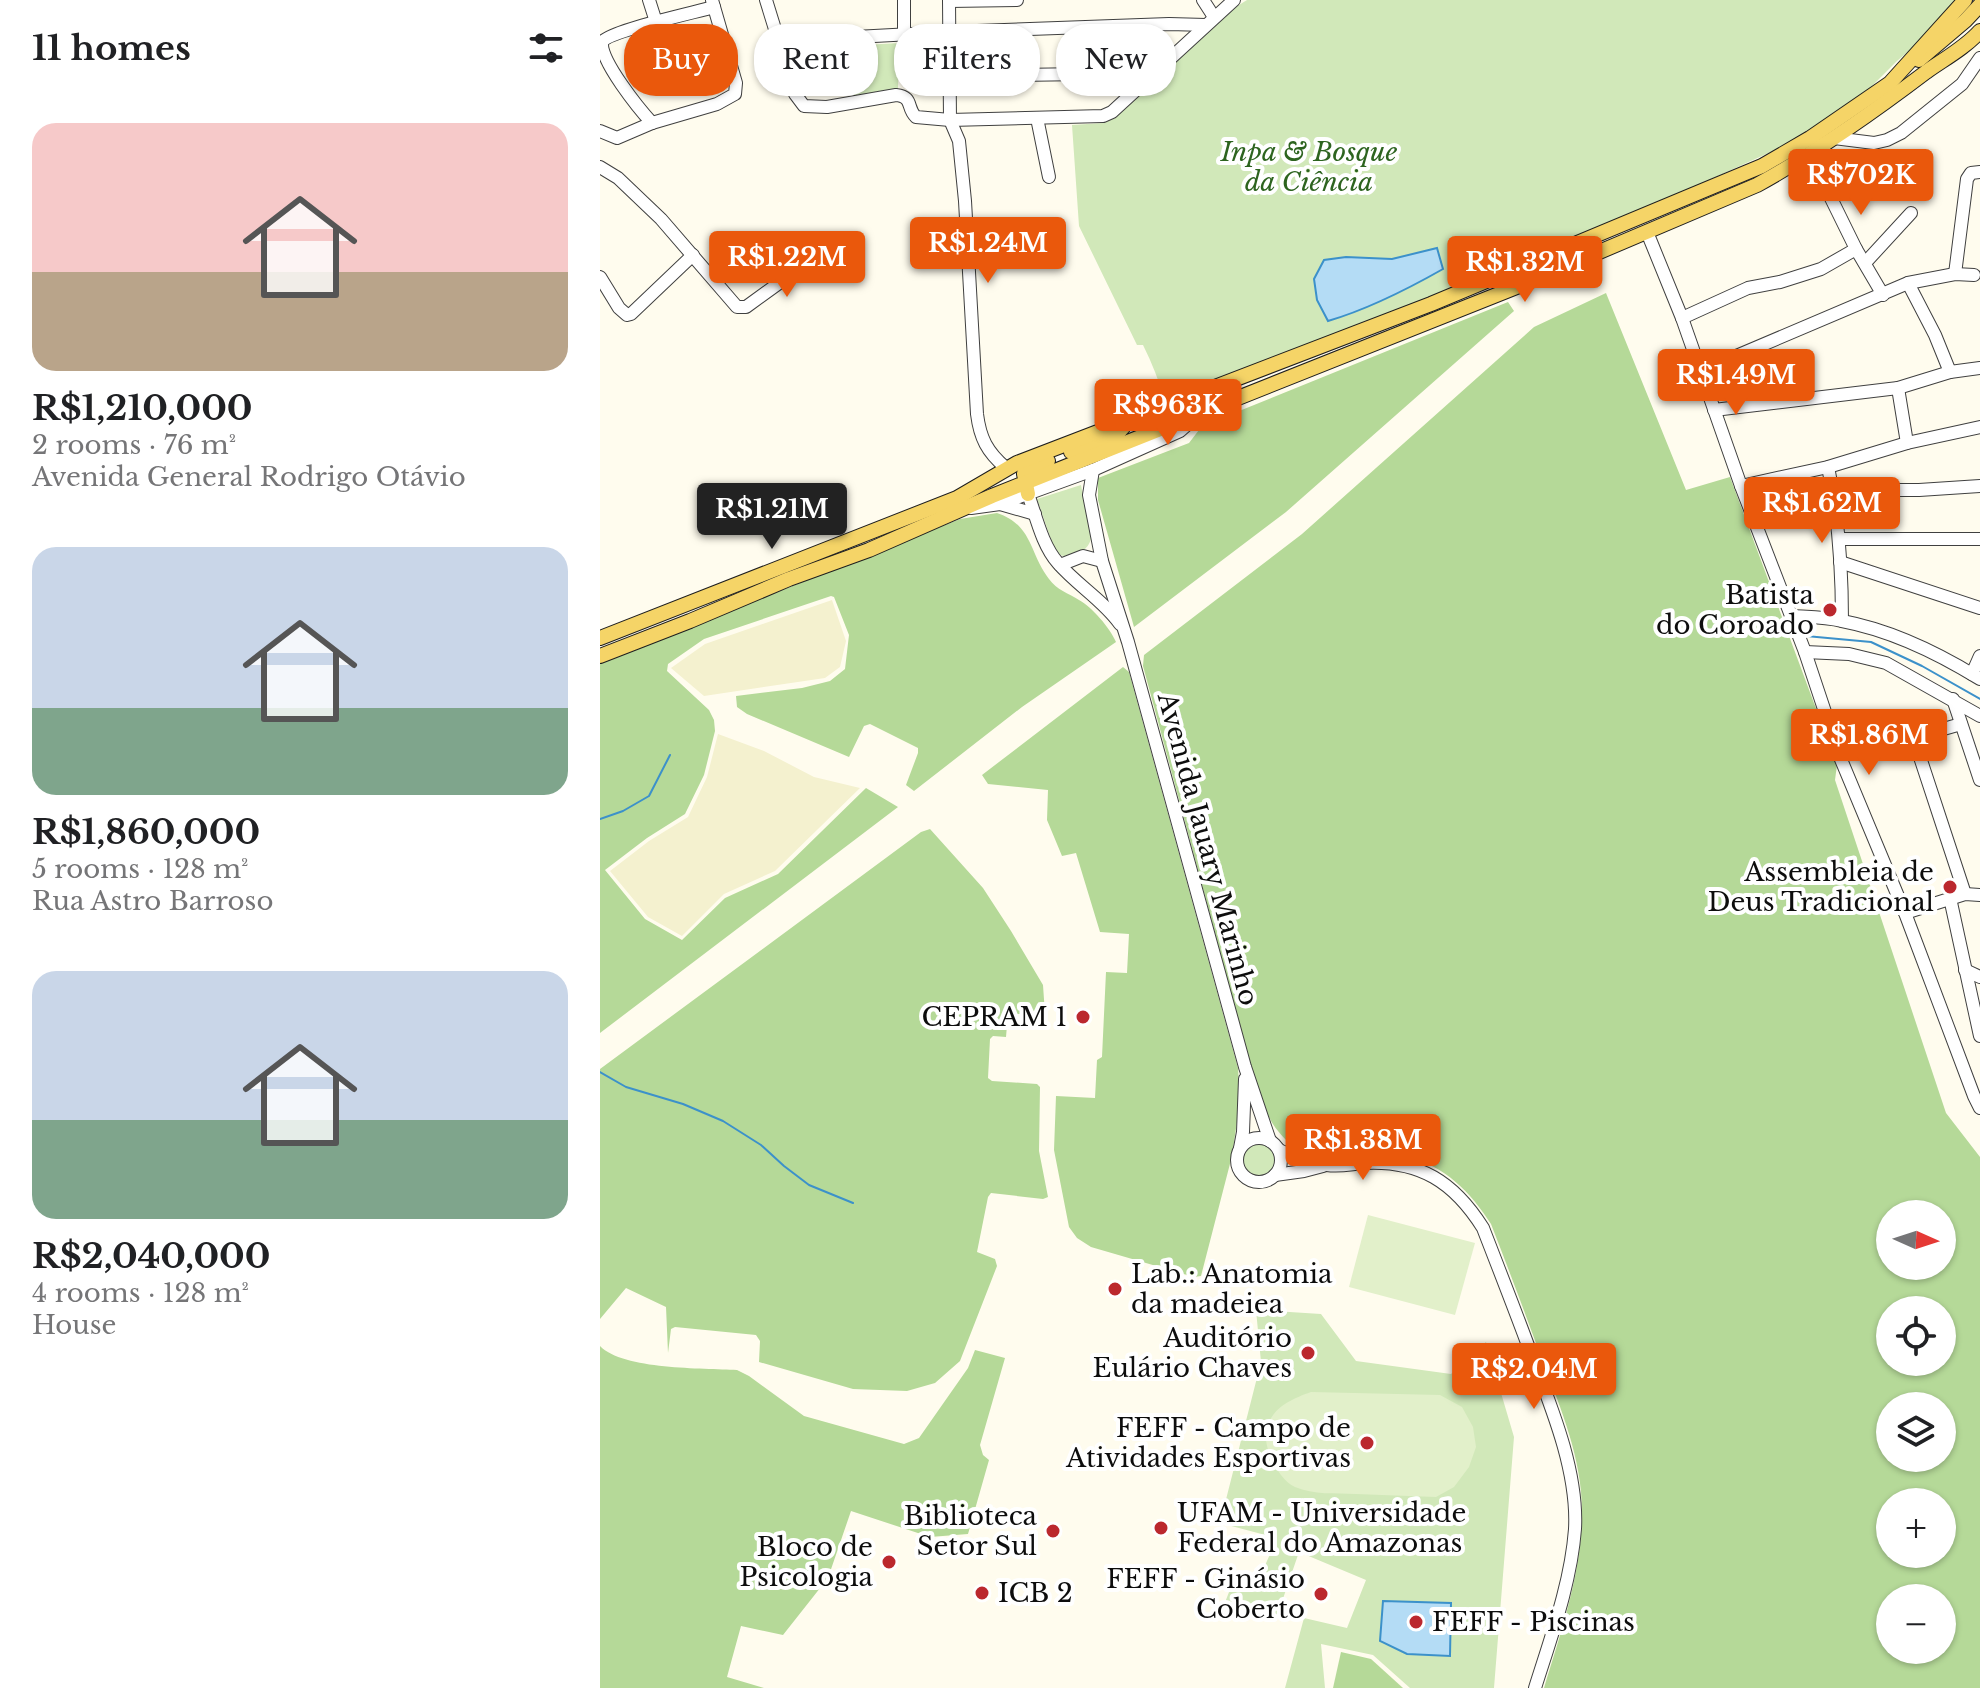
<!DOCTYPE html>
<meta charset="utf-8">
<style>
:root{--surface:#fff;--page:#f2f2f2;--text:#202124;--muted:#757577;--accent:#ea580c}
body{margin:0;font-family:"Libre Baskerville",serif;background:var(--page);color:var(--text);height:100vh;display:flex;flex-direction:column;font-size:30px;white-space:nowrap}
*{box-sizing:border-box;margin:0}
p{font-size:26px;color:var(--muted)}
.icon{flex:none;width:44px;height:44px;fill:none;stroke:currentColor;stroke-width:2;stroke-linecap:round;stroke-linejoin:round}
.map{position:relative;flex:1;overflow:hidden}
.sheet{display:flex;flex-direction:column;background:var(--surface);width:600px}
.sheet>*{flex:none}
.hud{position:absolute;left:24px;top:24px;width:760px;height:72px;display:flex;gap:16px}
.needle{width:52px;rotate:93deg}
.buttons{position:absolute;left:1276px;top:1200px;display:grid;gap:16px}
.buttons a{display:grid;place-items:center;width:80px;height:80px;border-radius:50%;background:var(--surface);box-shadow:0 2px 6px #0004;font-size:40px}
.price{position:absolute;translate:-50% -68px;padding:0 18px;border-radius:8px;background:var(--accent);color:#fff;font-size:26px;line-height:52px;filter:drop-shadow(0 2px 4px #0008)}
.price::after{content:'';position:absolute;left:50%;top:48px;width:24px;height:18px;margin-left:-12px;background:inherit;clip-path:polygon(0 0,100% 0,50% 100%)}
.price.selected{background:#222;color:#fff}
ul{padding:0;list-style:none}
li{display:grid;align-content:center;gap:16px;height:424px;padding:0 32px}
li span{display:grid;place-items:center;height:248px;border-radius:24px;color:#555}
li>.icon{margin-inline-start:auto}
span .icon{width:144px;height:144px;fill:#fffc;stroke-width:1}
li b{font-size:34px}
h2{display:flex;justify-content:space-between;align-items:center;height:96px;padding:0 32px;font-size:34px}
.pill{padding:0 28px;border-radius:32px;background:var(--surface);box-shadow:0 2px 6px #0004;font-size:28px;line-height:72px}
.pill.selected{background:var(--accent);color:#fff}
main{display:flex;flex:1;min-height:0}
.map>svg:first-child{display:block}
.farmland{fill:#f4f1cf}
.green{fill:#d1e8b9}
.forest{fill:#b5d998;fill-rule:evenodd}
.pitch{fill:#e2f0ca}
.water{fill:#b4dcf5;stroke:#3c91ca;stroke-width:2}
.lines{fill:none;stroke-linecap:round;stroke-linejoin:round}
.stream{stroke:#3c91ca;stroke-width:2}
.minor-casing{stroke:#404040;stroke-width:14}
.major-casing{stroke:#1e1e1e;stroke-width:16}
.minor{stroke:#fff;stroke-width:12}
.major{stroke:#f5d467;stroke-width:14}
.poi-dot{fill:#bb282e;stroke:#fff;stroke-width:3}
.labels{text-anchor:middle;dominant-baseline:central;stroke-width:8;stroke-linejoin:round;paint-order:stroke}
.park-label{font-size:26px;font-style:italic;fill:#2d641f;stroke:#fff}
.poi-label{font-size:26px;fill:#0d0d0d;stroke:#fff;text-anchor:end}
.street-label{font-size:26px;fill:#0d0d0d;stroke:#fff}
</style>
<main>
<section class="sheet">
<h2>11 homes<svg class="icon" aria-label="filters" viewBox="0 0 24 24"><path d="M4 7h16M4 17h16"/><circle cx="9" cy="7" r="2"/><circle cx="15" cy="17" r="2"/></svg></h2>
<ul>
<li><span style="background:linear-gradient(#f6c9c9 60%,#b9a48a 0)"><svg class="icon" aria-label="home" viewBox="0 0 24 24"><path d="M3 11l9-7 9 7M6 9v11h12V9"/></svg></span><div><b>R$1,210,000</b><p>2 rooms · 76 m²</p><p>Avenida General Rodrigo Otávio</p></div></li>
<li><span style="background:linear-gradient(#c9d6e8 65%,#7fa58c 0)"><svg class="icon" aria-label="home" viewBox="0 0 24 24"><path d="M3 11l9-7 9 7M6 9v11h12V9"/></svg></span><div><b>R$1,860,000</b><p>5 rooms · 128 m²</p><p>Rua Astro Barroso</p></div></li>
<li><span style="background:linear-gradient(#c9d6e8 60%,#7fa58c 0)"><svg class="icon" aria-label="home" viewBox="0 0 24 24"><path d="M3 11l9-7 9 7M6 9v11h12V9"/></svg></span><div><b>R$2,040,000</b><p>4 rooms · 128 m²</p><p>House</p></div></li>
</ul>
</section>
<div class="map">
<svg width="1380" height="1688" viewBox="0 0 1380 1688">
<rect width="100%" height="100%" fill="#fffcee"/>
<g class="farmland">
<polygon points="232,600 246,641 240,667 225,678 104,696 71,668 105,644"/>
<polygon points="118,734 164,751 214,777 260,788 175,871 124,894 82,936 48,917 10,871 49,841 88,817 107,777"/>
</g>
<g class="green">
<path d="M647,0H1358L1318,43L1297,61L1268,90L1227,120L1184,146L1065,200L847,292L565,401C559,381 552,363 543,345H537L479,226L472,125L503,123L509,119L631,10Z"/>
<polygon points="299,43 298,90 254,97 247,46"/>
<path d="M481,485C483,496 492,527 491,537C491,543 486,549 481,552C472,557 465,557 456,554L437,499Z"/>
<circle cx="659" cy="1160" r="16"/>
<polygon points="656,1310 721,1314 756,1361 851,1374 886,1342 914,1437 894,1688 810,1688 773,1655 721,1644 725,1688 685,1688 704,1618 747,1628 766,1580 699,1552 676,1619 624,1605 636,1574 660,1577 677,1538 620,1523 661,1362"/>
</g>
<g class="forest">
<path d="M1006,293L1086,490L1130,477L1237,765L1235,780L1346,1113L1380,1157V1688H944C961,1632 981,1575 982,1515C983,1462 962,1411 943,1362C926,1316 909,1270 891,1224C871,1193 845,1165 806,1157C763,1148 710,1173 678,1131C663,1113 658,1085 650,1063L543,666L544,655L702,534L934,327ZM1290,1214H1342V1266H1290ZM1290,1310H1342V1362H1290ZM1290,1406H1342V1458H1290ZM1290,1502H1342V1554H1290ZM1290,1598H1342V1650H1290Z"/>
<polygon points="908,302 914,311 686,512 534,627 498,500 498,478 589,443 602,426"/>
<path d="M397,513C433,525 429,553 449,579C457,590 468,593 479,600C492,607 510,628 516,642L422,707L314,791L306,785L318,753V748L270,724L264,726L249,757L147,714L137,707L136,696L202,688L230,681L245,669L249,635L234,597L231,596L104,639L68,664L67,671L109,710L114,720L115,731L104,775L85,814L47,838L5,870L45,919L82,940L125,898L178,874L266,788L298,807L0,1033V663L360,519Z"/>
<polygon points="523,667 529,672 638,1068 640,1101 632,1156 601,1276 594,1277 491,1247 477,1238 469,1227 454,1150 456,1096 495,1098 497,1060 502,1057 506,972 527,973 529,934 500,932 476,853 462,856 447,820 448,790 388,784 382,775"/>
<polygon points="330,829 383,888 411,931 443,985 445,1014 408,1014 406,1037 393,1036 390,1039 388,1078 392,1081 437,1084 440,1087 439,1151 448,1197 443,1199 391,1193 388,1197 377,1252 395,1259 397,1266 360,1361 335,1383 307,1391 253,1389 159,1362 160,1341 156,1335 75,1327 71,1329 68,1353 66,1307 26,1288 0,1319 0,1069 321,832"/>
<path d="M0,1346C23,1370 103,1368 137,1370L149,1376L204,1416L304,1444L319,1438L368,1368L375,1350L405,1358L380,1445L383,1455L389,1460L368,1534L330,1537L251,1511L228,1578L183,1635L141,1626L127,1677L164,1688H0Z"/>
<polygon points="741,1652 771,1659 803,1688 733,1688"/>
</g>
<g class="pitch">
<polygon points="768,1215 875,1243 855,1315 749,1287"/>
<path d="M711,1392L840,1395L862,1407L873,1427L876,1447L869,1467L854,1487L836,1497C809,1496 782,1495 756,1494C735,1493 714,1495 695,1487C680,1481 665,1451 666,1436C668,1409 689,1400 711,1392Z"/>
</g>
<g class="water">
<path d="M837,248L843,269C806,290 769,309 728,321L717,300L714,279L724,260L746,257L792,259Z"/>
<polygon points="783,1601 851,1603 850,1656 807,1654 780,1641"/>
</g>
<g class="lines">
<g class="stream">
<polyline points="1206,636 1271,642 1322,666 1380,699"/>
<polyline points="0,819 23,811 49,796 70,755"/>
<polyline points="0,1072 26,1087 83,1104 123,1121 161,1145 184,1166 209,1185 253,1203"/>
</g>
<defs>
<g id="minor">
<polyline points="49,0 56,22"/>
<path d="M166,0L195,94L204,106L227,107L296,95C314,97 306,108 316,117L350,120L503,116L512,112L634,0"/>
<path d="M349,0L350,120L359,141L365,201L377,414C380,438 387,452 406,468"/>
<polyline points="603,0 614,17"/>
<polyline points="349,1 417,0"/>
<polyline points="304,34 304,0"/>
<polyline points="179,41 350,32 569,24 606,25"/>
<polyline points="350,76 555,73"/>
<polyline points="437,118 449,177"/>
<path d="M52,123C40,110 0,61 2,42C9,31 97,12 114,7"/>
<polyline points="0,131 17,138 52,123 117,104 135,94 136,83 112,0"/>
<polyline points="1234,138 1274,143 1287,140 1301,133 1362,84 1380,58"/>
<polyline points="1224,144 1225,186 1256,249 1283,295"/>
<polyline points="0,167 18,178 61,219 137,307 146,307 186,278 205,271"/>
<polyline points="1047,232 1082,318 1141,486 1205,652 1240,757 1305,913 1374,1096 1380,1108"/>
<polyline points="1265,263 1311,213"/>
<polyline points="1355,274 1367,179 1371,173 1380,172"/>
<polyline points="0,277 19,308 27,315 31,314 93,255"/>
<polyline points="1308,283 1335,335 1350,372"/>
<polyline points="1082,318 1148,288 1180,282 1221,269 1256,249"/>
<polyline points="1101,371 1308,283 1355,274 1374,275"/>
<polyline points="1298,388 1307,443"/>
<polyline points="1114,410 1298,388 1350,372 1380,368"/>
<path d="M1228,467C1239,518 1242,568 1242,621"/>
<polyline points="493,470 489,495 502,561 528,642 645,1067 670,1141"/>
<polyline points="1141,486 1228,467 1307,443 1380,427"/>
<path d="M428,494C436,516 442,545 458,563C477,585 504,601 520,624"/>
<polyline points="400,504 435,514"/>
<polyline points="1236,507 1278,501 1281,490 1319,490 1380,486"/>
<polyline points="371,508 400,504 493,470 580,431 596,417"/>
<polyline points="1240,539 1380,539"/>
<polyline points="1240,562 1380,608"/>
<polyline points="460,565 483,556 502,561"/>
<path d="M1192,616C1208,617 1226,617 1242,621C1290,630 1338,653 1380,679"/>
<polyline points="1205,652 1249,654 1286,663 1380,716"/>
<polyline points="1372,674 1380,656"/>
<polyline points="1353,699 1380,780"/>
<polyline points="1361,724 1319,736 1315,742 1365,894"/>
<polyline points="1350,898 1380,1036"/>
<polyline points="1305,913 1365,894 1380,895"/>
<polyline points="1365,970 1380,977"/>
<circle cx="659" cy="1160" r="22"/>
<polyline points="640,1148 643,1132 645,1079"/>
<path d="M679,1150C694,1157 710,1163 727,1165C740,1167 751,1164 764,1163C820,1160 854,1182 883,1228C900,1272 917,1315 933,1359C953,1411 978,1473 975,1529C971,1583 951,1637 935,1688"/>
<polyline points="675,1175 704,1171 723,1166"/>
</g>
<g id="major">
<polyline points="1319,60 1365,21 1380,5"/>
<polyline points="471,452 509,438 517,434 526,424"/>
<polyline points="428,494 424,474 435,466 448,461"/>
<polyline points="0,638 357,498 417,463 831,304 1162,166 1210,138 1290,83 1365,0"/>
<path d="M0,656L90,621L189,579L269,550L392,496L919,286L1157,185C1217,152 1272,113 1326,72C1344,59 1365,48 1380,31"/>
</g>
</defs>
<use href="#minor" class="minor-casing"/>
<use href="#major" class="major-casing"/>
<use href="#minor" class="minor"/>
<use href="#major" class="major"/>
</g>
<g class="poi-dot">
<circle cx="1230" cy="610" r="8"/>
<circle cx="1350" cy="887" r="8"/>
<circle cx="483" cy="1017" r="8"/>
<circle cx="515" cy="1289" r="8"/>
<circle cx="708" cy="1353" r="8"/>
<circle cx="767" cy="1443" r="8"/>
<circle cx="561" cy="1528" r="8"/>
<circle cx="453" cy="1531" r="8"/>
<circle cx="289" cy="1562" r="8"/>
<circle cx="382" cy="1593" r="8"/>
<circle cx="721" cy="1594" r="8"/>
<circle cx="816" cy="1622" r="8"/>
</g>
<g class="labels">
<g class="park-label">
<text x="709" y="152">Inpa &amp; Bosque<tspan x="709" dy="30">da Ciência</tspan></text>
</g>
<g class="poi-label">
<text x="1214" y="595">Batista<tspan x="1214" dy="30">do Coroado</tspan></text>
<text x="1334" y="872">Assembleia de<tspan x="1334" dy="30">Deus Tradicional</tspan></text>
<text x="467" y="1017">CEPRAM 1</text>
<text x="531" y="1274" text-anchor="start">Lab.: Anatomia<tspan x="531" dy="30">da madeiea</tspan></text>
<text x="692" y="1338">Auditório<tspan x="692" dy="30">Eulário Chaves</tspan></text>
<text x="751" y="1428">FEFF - Campo de<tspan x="751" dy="30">Atividades Esportivas</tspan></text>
<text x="577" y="1513" text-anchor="start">UFAM - Universidade<tspan x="577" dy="30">Federal do Amazonas</tspan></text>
<text x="437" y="1516">Biblioteca<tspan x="437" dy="30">Setor Sul</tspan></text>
<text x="273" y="1547">Bloco de<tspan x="273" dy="30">Psicologia</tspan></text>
<text x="705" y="1579">FEFF - Ginásio<tspan x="705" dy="30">Coberto</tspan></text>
<text x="398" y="1593" text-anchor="start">ICB 2</text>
<text x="832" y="1622" text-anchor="start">FEFF - Piscinas</text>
</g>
<g class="street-label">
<text transform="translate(608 849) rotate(75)">Avenida Jauary Marinho</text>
</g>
</g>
</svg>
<div class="buttons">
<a><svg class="needle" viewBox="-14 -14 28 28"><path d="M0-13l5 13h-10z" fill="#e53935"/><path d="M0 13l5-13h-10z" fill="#757577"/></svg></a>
<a><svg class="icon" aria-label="locate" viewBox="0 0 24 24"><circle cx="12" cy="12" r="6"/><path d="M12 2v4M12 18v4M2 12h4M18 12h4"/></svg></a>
<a><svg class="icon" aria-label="layers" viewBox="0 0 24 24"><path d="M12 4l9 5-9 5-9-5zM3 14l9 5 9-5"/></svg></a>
<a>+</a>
<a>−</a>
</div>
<b class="price" style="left:1261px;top:217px">R$702K</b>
<b class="price" style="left:388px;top:285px">R$1.24M</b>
<b class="price" style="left:187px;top:299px">R$1.22M</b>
<b class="price" style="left:925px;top:304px">R$1.32M</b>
<b class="price" style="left:1136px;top:417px">R$1.49M</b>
<b class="price" style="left:568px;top:447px">R$963K</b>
<b class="price" style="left:1222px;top:545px">R$1.62M</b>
<b class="price selected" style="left:172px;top:551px">R$1.21M</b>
<b class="price" style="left:1269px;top:777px">R$1.86M</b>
<b class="price" style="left:763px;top:1182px">R$1.38M</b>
<b class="price" style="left:934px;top:1411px">R$2.04M</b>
<div class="hud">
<a class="pill selected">Buy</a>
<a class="pill">Rent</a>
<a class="pill">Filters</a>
<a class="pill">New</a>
</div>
</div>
</main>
